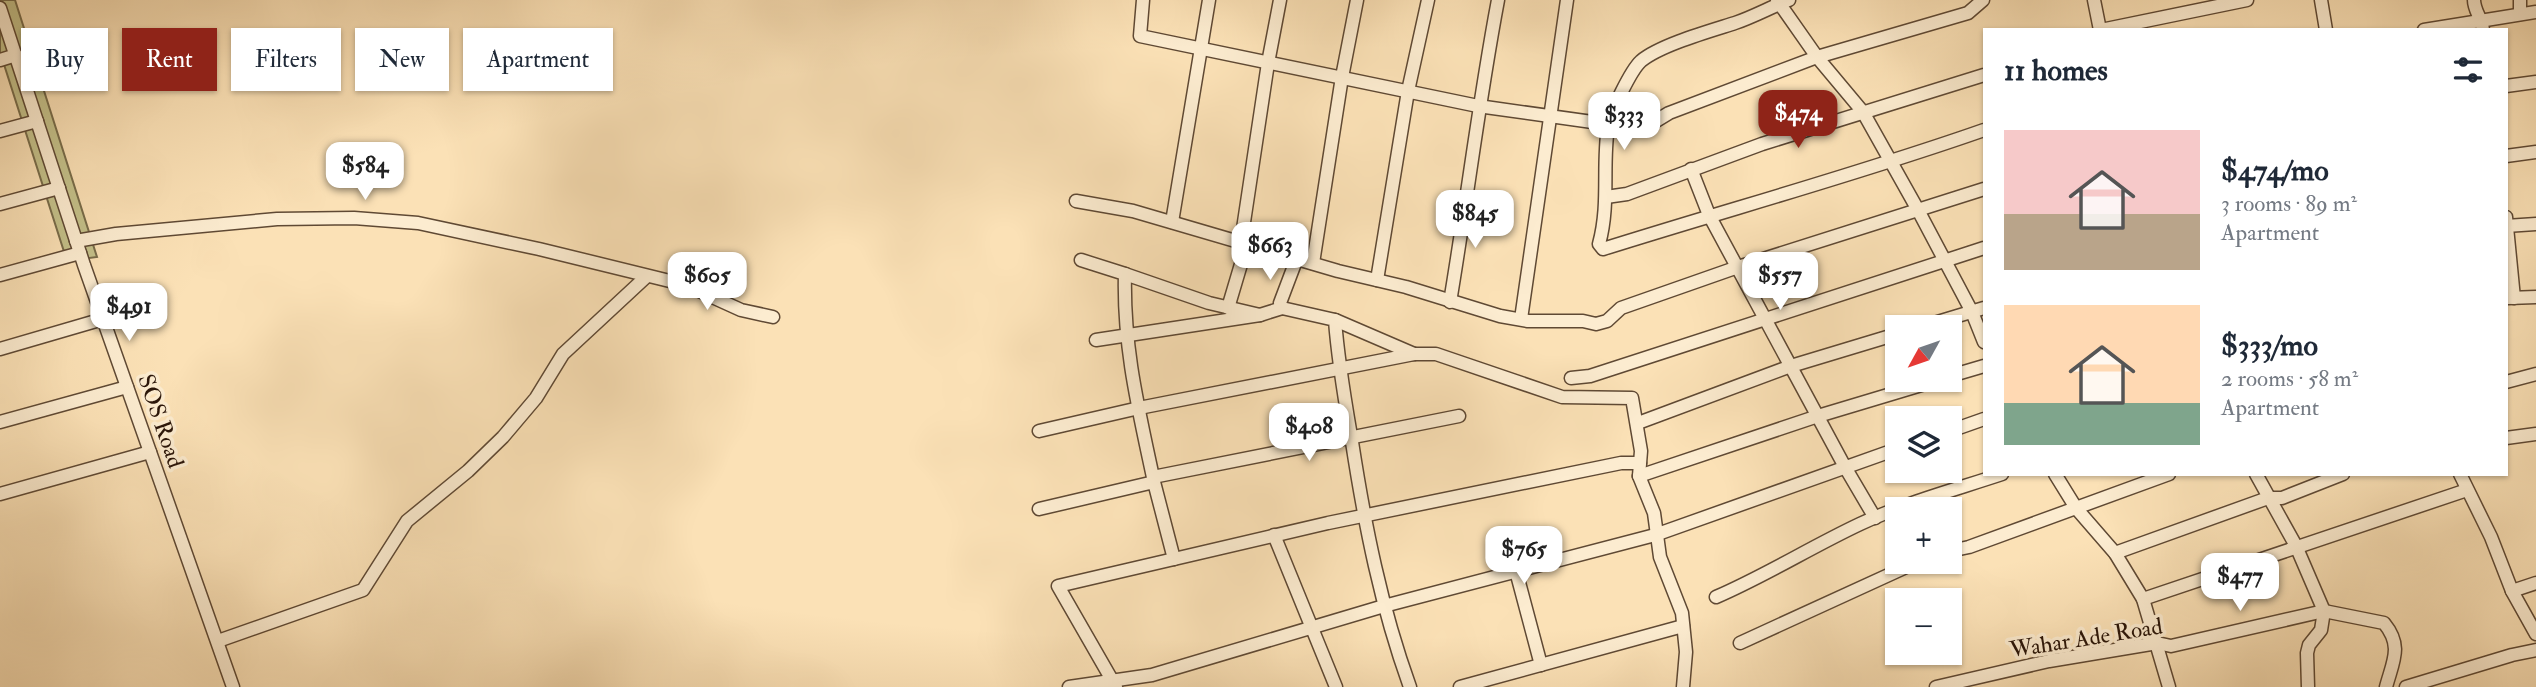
<!DOCTYPE html>
<meta charset="utf-8">
<style>
:root{--surface:#fff;--page:#f6f6f7;--text:#1f2937;--muted:#747a83;--accent:#8f2418}
body{margin:0;font-family:"IM FELL Double Pica",serif;background:var(--page);color:var(--text);height:100vh;display:flex;flex-direction:column;font-size:26px;white-space:nowrap}
*{box-sizing:border-box;margin:0}
p{font-size:23px;color:var(--muted)}
.icon{flex:none;width:38px;height:38px;fill:none;stroke:currentColor;stroke-width:2;stroke-linecap:round;stroke-linejoin:round}
.map{position:relative;flex:1;overflow:hidden}
.panel{position:absolute;left:1983px;top:28px;width:525px;height:448px;display:flex;flex-direction:column;background:var(--surface);border-radius:0px;box-shadow:0 2px 5px #0004}
.panel>*{flex:none}
.hud{position:absolute;left:21px;top:28px;width:665px;height:63px;display:flex;gap:14px}
.needle{width:46px;rotate:230deg}
.controls{position:absolute;left:1885px;top:315px;display:grid;gap:14px}
.controls a{display:grid;place-items:center;width:77px;height:77px;border-radius:0px;background:var(--surface);box-shadow:0 2px 5px #0004;font-size:35px}
.price{position:absolute;translate:-50% -60px;padding:0 16px;border-radius:14px;background:#fff;color:#222;font-size:23px;line-height:46px;filter:drop-shadow(0 2px 4px #0008)}
.price::after{content:'';position:absolute;left:50%;top:42px;width:21px;height:16px;margin-left:-10px;background:inherit;clip-path:polygon(0 0,100% 0,50% 100%)}
.price.active{background:var(--accent);color:#fff}
ul{padding:0;list-style:none}
li{display:flex;align-items:center;gap:21px;height:175px;padding:0 21px}
li span{display:grid;place-items:center;flex:none;width:196px;height:140px;border-radius:0px;color:#555}
li>.icon{margin-inline-start:auto}
span .icon{width:84px;height:84px;fill:#fffc;stroke-width:1}
li b{font-size:30px}
h2{display:flex;justify-content:space-between;align-items:center;height:84px;padding:0 21px;font-size:30px}
.chip{padding:0 24px;border-radius:0px;background:var(--surface);box-shadow:0 2px 5px #0004;font-size:24px;line-height:63px}
.chip.active{background:var(--accent);color:#fff}
.map>svg:first-child{display:block}
.green{fill:#c4c18a;stroke:#786c4a;stroke-width:2}
.lines{fill:none;stroke-linecap:round;stroke-linejoin:round}
.minor-casing{stroke:#5f4934;stroke-width:15}
.minor{stroke:#fcecd0;stroke-width:12}
.labels{text-anchor:middle;dominant-baseline:central;stroke-width:7;stroke-linejoin:round;paint-order:stroke}
.street-label{font-size:23px;fill:#2b1609;stroke:#fcecd0}
</style>
<div class="map">
<svg width="2536" height="687" viewBox="0 0 2536 687">
<rect width="100%" height="100%" fill="#fbe1b6"/>
<filter id="stains"><feTurbulence type="fractalNoise" baseFrequency=".00286" numOctaves="4"/><feColorMatrix values="0 0 0 0 .2 0 0 0 0 .09 0 0 0 0 .02 0 0 0 .5 -.17"/></filter>
<radialGradient id="worn" r=".72"><stop offset=".6" stop-color="#630" stop-opacity="0"/><stop offset="1" stop-color="#630" stop-opacity=".3"/></radialGradient>
<polygon class="green" points="0,0 15,0 97,257 67,261 0,52"/>
<g class="lines">
<defs>
<g id="minor">
<polyline points="1143,0 1140,36 1478,106 1628,127 1646,127 1669,113 1817,57 1968,13 1983,0"/>
<polyline points="1777,0 1817,57 1863,112 1918,210 1972,312 1984,342"/>
<path d="M1789,0C1771,7 1753,17 1735,23C1710,31 1660,45 1641,61C1631,70 1610,113 1608,127C1602,166 1610,204 1599,244L1603,249C1730,209 1859,174 1984,130"/>
<polyline points="2094,0 2100,30"/>
<polyline points="2321,0 2326,30"/>
<path d="M2474,0C2474,11 2482,18 2483,30"/>
<polyline points="2520,0 2520,14"/>
<polyline points="0,8 84,265 233,687"/>
<polyline points="2101,30 2247,0"/>
<polyline points="2424,30 2536,12"/>
<polyline points="0,60 16,55"/>
<polyline points="2506,86 2536,82"/>
<polyline points="0,131 37,121"/>
<polyline points="2506,156 2536,152"/>
<polyline points="1691,169 1709,215 1845,467 1875,518"/>
<polyline points="1606,197 1627,194 1762,144 1984,75"/>
<polyline points="1076,201 1133,211 1338,271 1406,287 1500,316 1528,321 1583,321 1596,324 1607,321 1621,308 1738,267 1984,189"/>
<polyline points="0,204 59,188"/>
<polyline points="2506,217 2514,298"/>
<polyline points="1172,222 1209,0"/>
<polyline points="2506,226 2536,224"/>
<polyline points="76,241 116,234 277,219 354,218 418,223 539,249 686,285 741,310 773,317"/>
<polyline points="1241,242 1268,63 1280,0"/>
<path d="M1081,260L1125,274C1123,348 1139,411 1154,482"/>
<polyline points="1313,263 1342,77 1357,0"/>
<polyline points="0,275 80,253"/>
<polyline points="1377,280 1408,91 1428,0"/>
<polyline points="2508,298 2536,297"/>
<path d="M1450,302C1467,201 1479,100 1498,0"/>
<polyline points="1228,308 1247,244"/>
<polyline points="1282,308 1280,303 1297,258"/>
<path d="M1260,315L1282,308L1335,320C1338,362 1345,401 1352,442C1365,526 1381,607 1410,687"/>
<polyline points="1521,319 1567,0"/>
<polyline points="1335,320 1414,354"/>
<polyline points="1921,327 1984,308"/>
<polyline points="1096,340 1260,315 1209,303 1125,274"/>
<polyline points="0,349 103,319"/>
<polyline points="1950,376 1984,366"/>
<polyline points="1571,378 1590,376 1984,248"/>
<polyline points="2506,382 2536,374"/>
<polyline points="0,422 127,387"/>
<polyline points="1638,423 1791,366 1897,334"/>
<polyline points="1039,431 1139,408 1414,354 1436,354 1562,397 1632,398 1641,451 1639,476 1654,513 1660,557 1682,613 1686,652 1683,687"/>
<polyline points="1950,431 1984,419"/>
<polyline points="2506,438 2536,434"/>
<polyline points="2055,474 2076,508 2115,553 2143,599 2169,687"/>
<polyline points="2256,474 2296,546 2324,611"/>
<polyline points="2460,474 2491,537 2512,591 2536,634"/>
<polyline points="1639,476 1818,416 1938,380"/>
<polyline points="1153,477 1459,416"/>
<polyline points="0,494 150,452"/>
<polyline points="1039,509 1154,482 1174,559 1058,586 1116,687"/>
<polyline points="1274,535 1336,687"/>
<polyline points="1950,551 1969,547 2169,474"/>
<polyline points="2115,553 2268,498 2282,498 2343,474"/>
<polyline points="1174,559 1328,523 1621,463 1640,463"/>
<polyline points="1516,571 1541,665"/>
<polyline points="2512,591 2536,583"/>
<path d="M1716,597C1765,576 1811,547 1860,524C1905,503 1954,490 2002,474"/>
<polyline points="2143,599 2467,490"/>
<polyline points="218,641 363,590 407,521 468,471 503,437 536,398 563,354 647,276"/>
<polyline points="1740,643 1917,562"/>
<polyline points="1069,687 1152,675 1384,606 1655,535 1897,449"/>
<polyline points="1460,687 1683,626"/>
<path d="M1936,687L2049,661L2157,643L2171,646L2324,611L2384,623C2403,646 2393,661 2386,687"/>
<polyline points="2308,687 2307,653 2309,645 2321,630 2324,611"/>
<polyline points="2406,687 2512,655 2536,650"/>
</g>
</defs>
<use href="#minor" class="minor-casing"/>
<use href="#minor" class="minor"/>
</g>
<g class="labels">
<g class="street-label">
<text transform="translate(161 421) rotate(71)">SOS Road</text>
<text transform="translate(2086 638) rotate(-9)">Wahar Ade Road</text>
</g>
</g>
<rect width="100%" height="100%" filter="url(#stains)"/>
<rect width="100%" height="100%" fill="url(#worn)"/>
</svg>
<div class="controls">
<a><svg class="needle" viewBox="-14 -14 28 28"><path d="M0-13l5 13h-10z" fill="#e53935"/><path d="M0 13l5-13h-10z" fill="#747a83"/></svg></a>
<a><svg class="icon" aria-label="layers" viewBox="0 0 24 24"><path d="M12 4l9 5-9 5-9-5zM3 14l9 5 9-5"/></svg></a>
<a>+</a>
<a>−</a>
</div>
<b class="price active" style="left:1798px;top:150px">$474</b>
<b class="price" style="left:1624px;top:152px">$333</b>
<b class="price" style="left:365px;top:202px">$584</b>
<b class="price" style="left:1475px;top:250px">$845</b>
<b class="price" style="left:1270px;top:282px">$663</b>
<b class="price" style="left:707px;top:312px">$605</b>
<b class="price" style="left:1780px;top:312px">$557</b>
<b class="price" style="left:129px;top:343px">$491</b>
<b class="price" style="left:1309px;top:463px">$408</b>
<b class="price" style="left:1524px;top:586px">$765</b>
<b class="price" style="left:2240px;top:613px">$477</b>
<div class="hud">
<a class="chip">Buy</a>
<a class="chip active">Rent</a>
<a class="chip">Filters</a>
<a class="chip">New</a>
<a class="chip">Apartment</a>
</div>
<section class="panel">
<h2>11 homes<svg class="icon" aria-label="filters" viewBox="0 0 24 24"><path d="M4 7h16M4 17h16"/><circle cx="9" cy="7" r="2"/><circle cx="15" cy="17" r="2"/></svg></h2>
<ul>
<li><span style="background:linear-gradient(#f6c9c9 60%,#b9a48a 0)"><svg class="icon" aria-label="home" viewBox="0 0 24 24"><path d="M3 11l9-7 9 7M6 9v11h12V9"/></svg></span><div><b>$474/mo</b><p>3 rooms · 89 m²</p><p>Apartment</p></div></li>
<li><span style="background:linear-gradient(#ffd9b3 70%,#7fa58c 0)"><svg class="icon" aria-label="home" viewBox="0 0 24 24"><path d="M3 11l9-7 9 7M6 9v11h12V9"/></svg></span><div><b>$333/mo</b><p>2 rooms · 58 m²</p><p>Apartment</p></div></li>
</ul>
</section>
</div>
